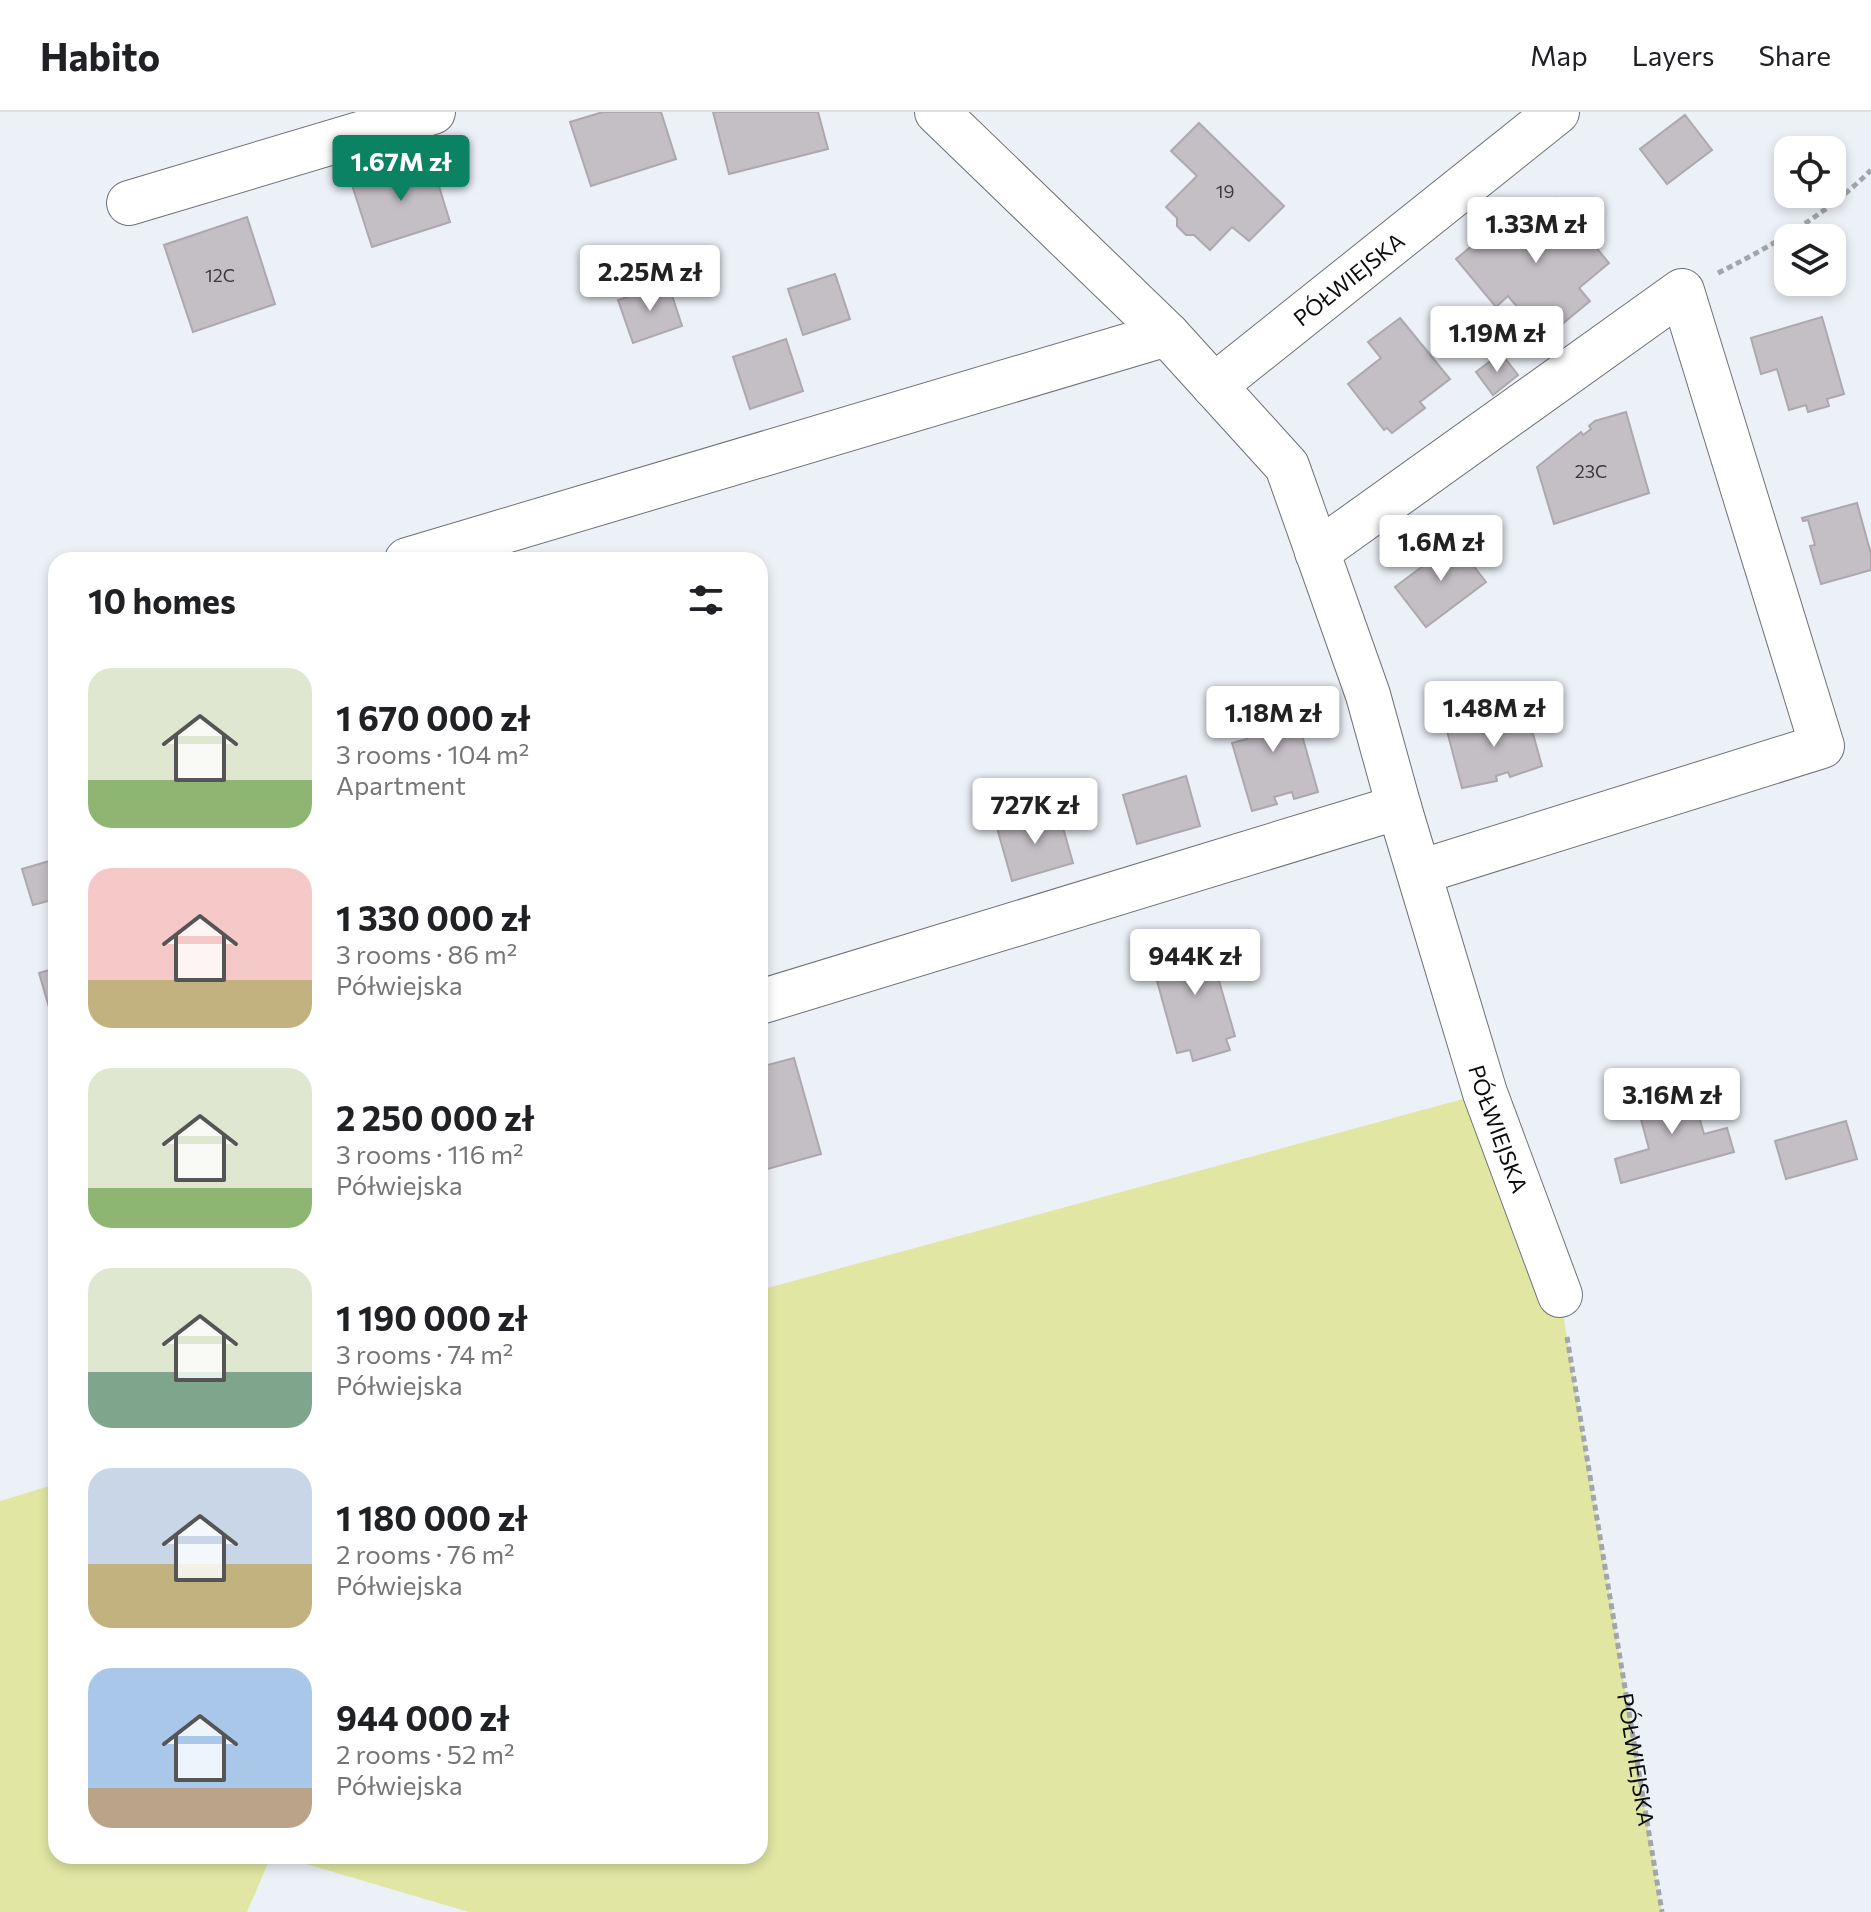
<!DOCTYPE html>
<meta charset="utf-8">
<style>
:root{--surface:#fff;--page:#f6f6f6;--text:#202124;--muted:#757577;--line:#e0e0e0;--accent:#0b8261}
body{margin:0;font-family:Commissioner,sans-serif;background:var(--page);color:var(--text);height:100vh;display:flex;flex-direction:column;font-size:30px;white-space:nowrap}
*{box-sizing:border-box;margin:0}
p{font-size:26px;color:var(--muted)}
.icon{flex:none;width:44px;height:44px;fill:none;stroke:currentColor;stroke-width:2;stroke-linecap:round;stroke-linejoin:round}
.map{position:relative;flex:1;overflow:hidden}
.sheet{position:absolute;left:48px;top:440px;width:720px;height:1312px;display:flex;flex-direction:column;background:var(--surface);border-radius:24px;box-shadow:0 4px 12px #0003}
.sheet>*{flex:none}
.fabs{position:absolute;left:1774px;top:24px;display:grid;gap:16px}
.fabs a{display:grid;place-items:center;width:72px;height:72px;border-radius:16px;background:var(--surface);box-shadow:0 4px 12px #0003;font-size:40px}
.price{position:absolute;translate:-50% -68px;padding:0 18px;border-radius:8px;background:#fff;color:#222;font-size:26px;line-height:52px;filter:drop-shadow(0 2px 4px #0008)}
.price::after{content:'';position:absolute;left:50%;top:48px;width:24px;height:18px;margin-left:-12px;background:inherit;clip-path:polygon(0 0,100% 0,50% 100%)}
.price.on{background:var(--accent);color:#fff}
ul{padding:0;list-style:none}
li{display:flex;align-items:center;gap:24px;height:200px;padding:0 40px}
li span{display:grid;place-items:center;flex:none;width:224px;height:160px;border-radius:24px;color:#555}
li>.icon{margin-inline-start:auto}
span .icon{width:96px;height:96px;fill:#fffc;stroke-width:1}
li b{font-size:34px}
h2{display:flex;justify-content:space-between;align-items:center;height:96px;padding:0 40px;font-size:34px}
header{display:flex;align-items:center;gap:48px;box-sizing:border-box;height:112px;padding:0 40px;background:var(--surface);border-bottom:2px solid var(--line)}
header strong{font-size:38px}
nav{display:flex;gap:44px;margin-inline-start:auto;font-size:28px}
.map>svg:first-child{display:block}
.green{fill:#e1e7a3}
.building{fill:#c4bfc5;stroke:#ada8ae;stroke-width:2}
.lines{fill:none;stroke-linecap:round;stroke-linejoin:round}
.minor-casing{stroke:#6e7177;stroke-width:46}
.path{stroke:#a2a5aa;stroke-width:5;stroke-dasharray:6 4;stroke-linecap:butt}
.minor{stroke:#fff;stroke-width:44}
.labels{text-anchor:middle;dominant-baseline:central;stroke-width:8;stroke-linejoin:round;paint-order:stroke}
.number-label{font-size:18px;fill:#39393c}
.street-label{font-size:22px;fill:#0b0c0e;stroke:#fff}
</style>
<header>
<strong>Habito</strong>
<nav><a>Map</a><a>Layers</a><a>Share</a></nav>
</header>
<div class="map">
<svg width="1871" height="1800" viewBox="0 0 1871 1800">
<rect width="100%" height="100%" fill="#ecf0f7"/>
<g class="green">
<polygon points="1485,981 1560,1183 1662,1800 469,1800 279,1744 760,1744 760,1178"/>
<polygon points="56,1372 56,1744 271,1744 247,1800 0,1800 0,1389"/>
</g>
<g class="building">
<polygon points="603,0 661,0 676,47 591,74 570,10"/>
<polygon points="713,0 818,0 828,37 729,62"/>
<polygon points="1685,3 1712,38 1667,72 1640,37"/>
<polygon points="1199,11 1284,94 1249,129 1232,115 1210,138 1194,123 1186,123 1177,114 1177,106 1166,95 1197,64 1171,39"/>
<polygon points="431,48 450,110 372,135 352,73"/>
<polygon points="1555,86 1609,151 1579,176 1590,189 1544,227 1508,184 1496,195 1456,147 1520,94 1530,106"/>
<polygon points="247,105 275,192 193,220 164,133"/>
<polygon points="835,162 850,207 803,223 788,177"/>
<polygon points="668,171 682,214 633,231 618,188"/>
<polygon points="1822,205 1844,282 1827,287 1829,294 1808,300 1806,293 1789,298 1777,257 1761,262 1751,226"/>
<polygon points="1400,206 1450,267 1420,290 1425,296 1392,321 1387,316 1384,318 1348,272 1381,246 1368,230"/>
<polygon points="786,227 803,279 750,297 733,245"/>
<polygon points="1501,241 1518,263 1493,283 1476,260"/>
<polygon points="1626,300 1649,381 1554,412 1537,355 1581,320 1583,323 1591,317 1589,314 1595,309"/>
<polygon points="1857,391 1871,442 1871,458 1821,472 1810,434 1815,433 1808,408 1803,409 1802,406"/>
<polygon points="1451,425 1486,470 1426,515 1395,475 1431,448 1427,443"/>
<polygon points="1291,584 1318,680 1294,687 1292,680 1274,685 1277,692 1252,699 1232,631 1247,627 1239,599"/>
<polygon points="1526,597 1542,654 1510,665 1508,660 1496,664 1497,669 1462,676 1447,619"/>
<polygon points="1186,664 1200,714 1137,732 1123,683"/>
<polygon points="1058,698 1073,751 1012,769 997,716"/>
<polygon points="56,747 56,787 33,793 22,757"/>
<polygon points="1215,822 1225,859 1217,862 1235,924 1226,927 1230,938 1193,949 1190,938 1177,941 1152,851 1163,848 1160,838"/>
<polygon points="56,856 56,901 51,902 39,861"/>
<polygon points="794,946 821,1042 760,1059 760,955"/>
<polygon points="1690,973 1704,1022 1727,1016 1734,1040 1621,1071 1615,1047 1649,1037 1636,989 1654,983 1657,977 1665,974 1672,979"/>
<polygon points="1846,1009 1857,1047 1786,1067 1775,1029"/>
</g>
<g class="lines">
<defs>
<g id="minor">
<path id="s2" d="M937,0L1167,222L1287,354L1368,583L1399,695L1485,981L1560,1183"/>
<polyline points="129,91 433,0"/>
<path id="s3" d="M1214,274L1557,0"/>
<polyline points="1317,440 1682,179 1822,634 1420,760"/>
<polyline points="407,448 1167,222"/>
<polyline points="760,890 1399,695"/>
</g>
</defs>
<use href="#minor" class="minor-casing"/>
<g class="path">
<path d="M1718,161C1774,133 1827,102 1871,58"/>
<path id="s1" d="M1567,1225L1662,1800"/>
</g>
<use href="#minor" class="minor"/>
</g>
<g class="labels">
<g class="number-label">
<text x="1225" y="79">19</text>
<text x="220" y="163">12C</text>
<text x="1591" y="359">23C</text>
</g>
<g class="street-label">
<text stroke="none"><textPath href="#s3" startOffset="172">PÓŁWIEJSKA</textPath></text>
<text stroke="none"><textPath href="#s2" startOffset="1194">PÓŁWIEJSKA</textPath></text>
<text stroke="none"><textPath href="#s1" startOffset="428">PÓŁWIEJSKA</textPath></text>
</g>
</g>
</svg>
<div class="fabs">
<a><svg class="icon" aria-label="locate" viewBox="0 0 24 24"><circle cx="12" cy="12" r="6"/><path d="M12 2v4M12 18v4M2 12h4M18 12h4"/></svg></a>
<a><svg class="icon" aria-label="layers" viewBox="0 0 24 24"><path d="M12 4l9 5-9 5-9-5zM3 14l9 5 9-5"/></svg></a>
</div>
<b class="price on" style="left:401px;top:91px">1.67M zł</b>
<b class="price" style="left:1536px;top:153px">1.33M zł</b>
<b class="price" style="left:650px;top:201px">2.25M zł</b>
<b class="price" style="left:1497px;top:262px">1.19M zł</b>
<b class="price" style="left:1441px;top:471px">1.6M zł</b>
<b class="price" style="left:1494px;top:637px">1.48M zł</b>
<b class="price" style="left:1273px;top:642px">1.18M zł</b>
<b class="price" style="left:1035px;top:734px">727K zł</b>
<b class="price" style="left:1195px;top:885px">944K zł</b>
<b class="price" style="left:1672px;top:1024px">3.16M zł</b>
<section class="sheet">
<h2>10 homes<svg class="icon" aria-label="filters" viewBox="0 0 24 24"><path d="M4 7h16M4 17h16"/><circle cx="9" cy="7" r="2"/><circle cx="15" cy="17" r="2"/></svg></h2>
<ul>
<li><span style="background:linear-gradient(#dfe7d0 70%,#8fb573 0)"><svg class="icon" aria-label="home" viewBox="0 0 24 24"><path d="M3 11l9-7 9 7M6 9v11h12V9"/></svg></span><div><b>1 670 000 zł</b><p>3 rooms · 104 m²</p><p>Apartment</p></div></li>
<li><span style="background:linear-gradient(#f6c9c9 70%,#c2b280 0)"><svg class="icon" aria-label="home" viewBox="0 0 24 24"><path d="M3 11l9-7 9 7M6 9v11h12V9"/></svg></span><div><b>1 330 000 zł</b><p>3 rooms · 86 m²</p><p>Półwiejska</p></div></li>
<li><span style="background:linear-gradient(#dfe7d0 75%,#8fb573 0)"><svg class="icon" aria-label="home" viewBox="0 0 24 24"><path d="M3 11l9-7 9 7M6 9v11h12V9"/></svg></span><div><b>2 250 000 zł</b><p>3 rooms · 116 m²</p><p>Półwiejska</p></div></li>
<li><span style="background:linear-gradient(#dfe7d0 65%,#7fa58c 0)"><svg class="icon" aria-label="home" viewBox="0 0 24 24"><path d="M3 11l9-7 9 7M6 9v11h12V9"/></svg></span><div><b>1 190 000 zł</b><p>3 rooms · 74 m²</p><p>Półwiejska</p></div></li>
<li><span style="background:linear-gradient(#c9d6e8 60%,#c2b280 0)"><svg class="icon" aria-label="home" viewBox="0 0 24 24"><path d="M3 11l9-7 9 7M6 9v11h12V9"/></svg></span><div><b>1 180 000 zł</b><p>2 rooms · 76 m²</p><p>Półwiejska</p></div></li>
<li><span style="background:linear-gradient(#a9c7e8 75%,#b9a48a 0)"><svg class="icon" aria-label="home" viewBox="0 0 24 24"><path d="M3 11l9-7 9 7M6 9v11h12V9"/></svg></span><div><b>944 000 zł</b><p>2 rooms · 52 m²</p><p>Półwiejska</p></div></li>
</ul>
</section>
</div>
